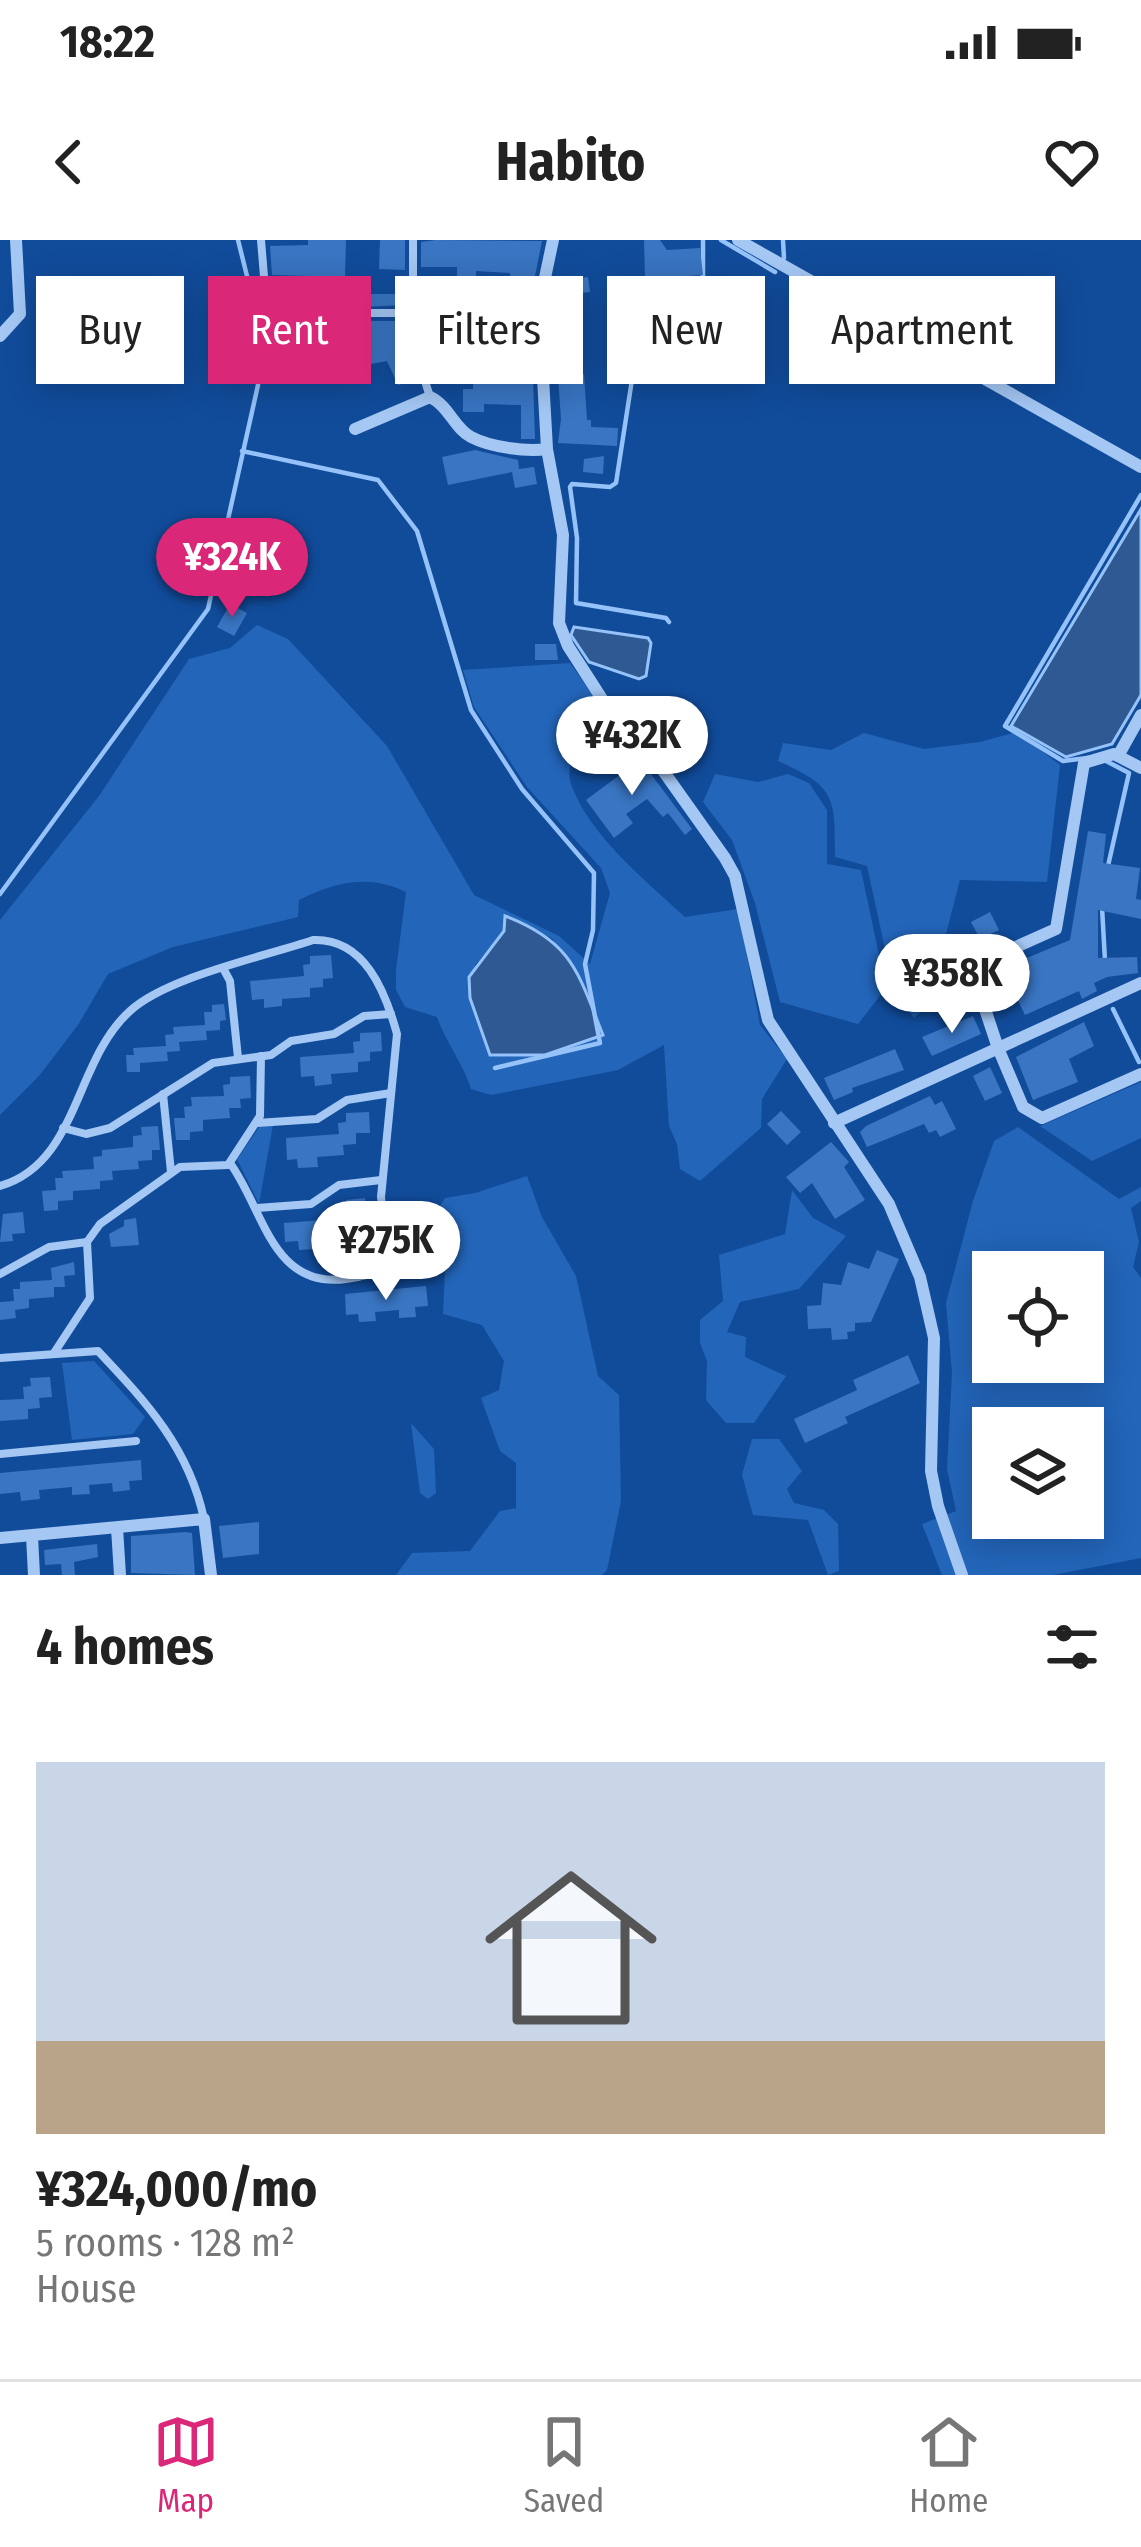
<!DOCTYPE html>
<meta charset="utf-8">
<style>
:root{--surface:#fff;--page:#f2f2f2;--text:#222;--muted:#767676;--line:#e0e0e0;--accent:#db2777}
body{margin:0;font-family:"Fira Sans Condensed",sans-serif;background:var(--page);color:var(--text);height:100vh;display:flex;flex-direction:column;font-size:45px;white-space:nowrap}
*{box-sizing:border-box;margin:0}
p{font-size:39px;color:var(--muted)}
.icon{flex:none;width:66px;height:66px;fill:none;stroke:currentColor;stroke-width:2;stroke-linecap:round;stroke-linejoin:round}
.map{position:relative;height:1335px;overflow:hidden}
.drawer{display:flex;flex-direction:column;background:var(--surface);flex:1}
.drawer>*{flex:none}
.top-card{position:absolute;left:36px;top:36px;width:1071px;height:108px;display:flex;gap:24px}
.fabs{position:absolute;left:972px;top:1011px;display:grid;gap:24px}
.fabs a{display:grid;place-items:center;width:132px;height:132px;border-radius:0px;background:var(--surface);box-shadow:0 6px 30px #0003;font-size:60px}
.price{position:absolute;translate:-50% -102px;padding:0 27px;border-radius:42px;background:#fff;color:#222;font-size:39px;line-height:78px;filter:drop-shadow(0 3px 6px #0008)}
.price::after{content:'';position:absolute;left:50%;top:72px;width:36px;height:27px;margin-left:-18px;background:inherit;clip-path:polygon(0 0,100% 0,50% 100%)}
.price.active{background:var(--accent);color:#fff}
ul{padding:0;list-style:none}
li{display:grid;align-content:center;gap:24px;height:636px;padding:0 36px}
li span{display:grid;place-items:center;height:372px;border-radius:0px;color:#555}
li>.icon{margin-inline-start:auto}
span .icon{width:216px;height:216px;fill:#fffc;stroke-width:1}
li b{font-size:51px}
h2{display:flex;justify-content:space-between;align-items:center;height:144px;padding:0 36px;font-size:51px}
.chip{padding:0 42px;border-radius:0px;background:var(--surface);box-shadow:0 6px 30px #0003;font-size:42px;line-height:108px}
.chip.active{background:var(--accent);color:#fff}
.status{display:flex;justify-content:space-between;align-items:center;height:84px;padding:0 60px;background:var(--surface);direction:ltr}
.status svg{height:33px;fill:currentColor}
header{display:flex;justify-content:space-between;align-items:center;height:156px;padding:0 36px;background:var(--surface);font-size:54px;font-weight:700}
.tabs{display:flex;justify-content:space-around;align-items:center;height:168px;border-top:3px solid var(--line);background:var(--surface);font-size:33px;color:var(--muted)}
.tabs a{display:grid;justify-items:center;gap:6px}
.tabs .active{color:var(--accent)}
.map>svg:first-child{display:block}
.green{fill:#2365b9;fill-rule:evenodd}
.water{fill:#2f5993;stroke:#95c2f8;stroke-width:3}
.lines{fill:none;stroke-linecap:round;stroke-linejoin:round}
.stream{stroke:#95c2f8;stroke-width:4.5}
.building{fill:#3975c2}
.lane{stroke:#a4c7f4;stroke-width:8}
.street{stroke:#a4c7f4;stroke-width:12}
</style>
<div class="status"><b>18:22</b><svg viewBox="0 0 49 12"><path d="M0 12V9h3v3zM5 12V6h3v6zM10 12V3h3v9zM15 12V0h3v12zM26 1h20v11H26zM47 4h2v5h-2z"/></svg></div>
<header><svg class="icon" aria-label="back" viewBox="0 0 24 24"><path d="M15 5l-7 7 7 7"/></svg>Habito<svg class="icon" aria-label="heart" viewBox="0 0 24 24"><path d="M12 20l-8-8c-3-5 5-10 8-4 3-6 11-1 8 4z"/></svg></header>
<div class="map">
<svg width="1141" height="1335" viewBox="0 0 1141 1335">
<rect width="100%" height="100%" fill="#114c9b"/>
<g class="green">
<path d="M257,385L288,399L387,506L474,655L559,696L590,724L610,653L601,628L527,547L474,467L463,430L570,423L602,468L591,496L573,506C572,518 567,533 571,544C589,595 646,641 685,677L738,669L760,785L787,819L762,859L761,888L700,941L680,929L677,904L669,886L664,805L618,830L491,855L471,849C463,823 446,803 437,777L405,767L396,750V730L406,652C368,634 336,642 299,660L298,677L173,707L108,734L78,785L39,836L0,875V680L99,556L189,419L230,408ZM506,677L553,699L545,815H490L475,725L504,691Z"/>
<path d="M1017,492L1060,525L1047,642L960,640L927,767L914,778L894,750L867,626L835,617C835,557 836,547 778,521L783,503L831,510L864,493L924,509L980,502Z"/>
<polygon points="715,534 758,542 788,534 809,543 827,570 827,624 861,630 886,748 858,784 780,762 755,663 732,600 703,562"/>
<polygon points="1141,842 1141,898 1092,921 1040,886"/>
<polygon points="273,885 259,964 237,919 260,886"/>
<path d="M1018,887L1119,959L1141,947V961L1131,968L1139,1002L1133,1027L1141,1038V1318L1053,1335H942L922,1284L956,1271L947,1229L952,1133L946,1063L973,961L994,901ZM993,1032H1083V1122H993ZM993,1188H1083V1278H993Z"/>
<polygon points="527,936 542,977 576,1036 598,1136 619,1155 621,1261 607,1330 602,1335 396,1335 412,1313 470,1311 500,1271 516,1268 516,1223 500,1211 481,1158 499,1150 504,1121 482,1085 443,1074 446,1008 431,979 445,958 475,953"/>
<polygon points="792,950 813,978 846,996 799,1049 740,1062 727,1092 746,1097 745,1117 786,1136 754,1183 726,1183 706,1160 707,1121 700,1103 700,1080 723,1061 719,1015 785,994"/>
<polygon points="94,1121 145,1177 133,1194 72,1200 62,1123"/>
<polygon points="411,1183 434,1209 436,1253 428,1259 420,1253"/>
<polygon points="752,1199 779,1199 802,1231 787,1249 794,1263 824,1270 838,1284 839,1331 828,1335 808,1280 753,1275 742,1235"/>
</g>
<g class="water">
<polygon points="1141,269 1141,455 1112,504 1066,517 1011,486"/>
<polygon points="574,387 648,398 651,403 646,436 639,439 589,422 571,395"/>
<path d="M505,676C573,702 578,733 603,795L545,815H490L470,758L469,737L504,691Z"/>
</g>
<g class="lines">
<g class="stream">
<polyline points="721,0 775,32"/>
<polyline points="783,0 784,18"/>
<polyline points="242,211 378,240 417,291 471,470 522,549 594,633 593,690 585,724 600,803 495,828"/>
<polyline points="669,382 666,378 576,363 577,298 570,247 572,244 610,247 616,243 646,49 703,41 703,0"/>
<polyline points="1095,517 1063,521 1005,486 1141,255"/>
<polyline points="1106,521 1129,533 1108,626"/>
<polyline points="0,654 208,369 258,145 253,60 238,0"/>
<polyline points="1102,667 1105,721"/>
<polyline points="1113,769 1139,822"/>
</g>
</g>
<g class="building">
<polygon points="308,0 346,0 345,37 272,35 270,6 308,5"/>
<polygon points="380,0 405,0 405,30 379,29"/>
<polygon points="436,0 542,1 534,41 529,40 529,58 512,59 510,33 476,31 476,60 457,60 457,27 421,27 421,2"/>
<polygon points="644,0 660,0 667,10 700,8 703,35 645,39"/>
<polygon points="588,37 590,52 558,55 556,41"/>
<polygon points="372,54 405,54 405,65 322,69 321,62"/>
<polygon points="367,81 403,81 416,140 398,145 387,121 337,130 321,86 343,82 347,100 367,97"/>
<polygon points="474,126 520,128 520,139 533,139 535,199 521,199 521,165 484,164 484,172 463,172 463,149 473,149"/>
<polygon points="584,134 587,180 591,180 591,187 618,188 617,206 558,203 561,179 558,136"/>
<polygon points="475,210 518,220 519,229 534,227 537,244 515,248 512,232 448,245 442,217"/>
<polygon points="604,216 603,234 583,232 584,219"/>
<polygon points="230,364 247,373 234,396 217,387"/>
<polygon points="535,404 556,404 558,420 535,420"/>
<polygon points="633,510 692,589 685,595 668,573 663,577 647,559 626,574 633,583 614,598 586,560 629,528 622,518"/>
<polygon points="1088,591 1106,594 1103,623 1140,628 1136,659 1141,660 1141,679 1098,670 1098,718 1137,717 1138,733 1107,737 1094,743 1097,751 1082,759 1079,751 1025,775 1010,744 994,752 986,735 1070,700"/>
<polygon points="990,672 999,690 980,699 971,682"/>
<polygon points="331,715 333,738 323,739 323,747 310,748 310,757 282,759 282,766 264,768 264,759 252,760 250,741 304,736 303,725 310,724 310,716"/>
<polygon points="224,764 226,780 220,781 220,790 206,791 207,800 179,802 180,811 167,812 168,821 140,823 140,832 127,832 126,815 134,815 133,808 166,806 165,795 174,794 173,787 205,785 204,772 212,772 212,765"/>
<polygon points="973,776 981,794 932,816 922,797"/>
<polygon points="1084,782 1094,806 1069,819 1078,842 1033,860 1016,817"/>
<polygon points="381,792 382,811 370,812 370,821 358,822 358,832 331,834 332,844 315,846 314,836 301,837 300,817 354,813 353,802 360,801 360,793"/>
<polygon points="895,809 904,830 852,848 853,852 834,860 824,838"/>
<polygon points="990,827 1002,853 985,861 973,836"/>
<polygon points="250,836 251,858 240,859 241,868 229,868 230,878 203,880 203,891 190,892 190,900 176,900 174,878 185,878 184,867 192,866 191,857 224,856 223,845 230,844 230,837"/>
<polygon points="930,856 935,865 942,861 956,889 940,897 936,890 929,893 924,884 867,907 860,892 866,886"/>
<polygon points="781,871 801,892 787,905 767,884"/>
<polygon points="369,872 370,893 356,893 356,904 343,905 344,915 317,917 318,927 298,928 297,919 287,920 286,898 339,894 338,883 346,882 346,873"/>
<polygon points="158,886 160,910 152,910 152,920 138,921 139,929 112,931 113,940 100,941 100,949 73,951 73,960 58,961 58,970 44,971 42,951 56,950 55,938 63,938 62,931 94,929 93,917 102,916 102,910 133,907 133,896 142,895 141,887"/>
<polygon points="831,902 849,922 844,927 865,960 835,979 812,943 800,953 786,937"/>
<polygon points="365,958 367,977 355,977 356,987 341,988 342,997 315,999 315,1009 299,1010 298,1001 285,1002 284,983 338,979 338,968 347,967 346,960"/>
<polygon points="23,972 25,993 12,994 13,1001 0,1002 3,974"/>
<polygon points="136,978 139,1005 111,1007 109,994 124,986 124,980"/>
<polygon points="877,1010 899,1019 871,1082 855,1083 855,1091 847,1092 848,1099 832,1100 831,1088 808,1089 807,1066 821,1065 823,1043 841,1045 848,1022 869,1029"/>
<polygon points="74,1022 75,1035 64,1036 65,1047 54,1047 54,1057 29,1059 29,1068 15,1070 16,1078 0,1080 0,1062 14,1061 13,1049 20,1049 20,1042 52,1040 51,1028"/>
<polygon points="426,1046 428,1066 415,1067 416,1077 399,1078 399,1070 375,1072 376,1081 359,1082 358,1074 346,1075 345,1054"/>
<polygon points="908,1115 920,1143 845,1177 848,1183 805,1203 794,1179 857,1150 853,1140"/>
<polygon points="50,1137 52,1157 39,1158 40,1168 28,1169 28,1179 0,1181 0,1160 24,1159 23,1147 31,1146 30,1138"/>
<polygon points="141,1220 142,1240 129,1241 130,1250 113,1252 112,1243 89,1245 90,1254 72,1255 72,1247 39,1250 40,1259 21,1261 20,1252 0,1254 0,1233"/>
<polygon points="259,1282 259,1314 223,1318 219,1286"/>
<polygon points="186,1292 192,1293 195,1335 131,1333 131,1296"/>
<polygon points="97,1304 98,1317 74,1322 75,1335 62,1335 61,1324 45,1325 44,1310"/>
</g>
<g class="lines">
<g class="lane">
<polyline points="261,0 268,85 350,73 413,73"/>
<polyline points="413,0 413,73 418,74 420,125 430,157"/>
<polyline points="224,730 230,741 238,818"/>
<polyline points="163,854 171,932"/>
<polyline points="257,883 317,879 347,860 391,853"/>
<polyline points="63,888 86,894 110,888 213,823 271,815 291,801 334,794 364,776 391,774"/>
<path d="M230,923C264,970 272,1049 346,1039C361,1037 377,1034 390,1025"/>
<path d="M0,946C79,923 74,821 130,771C167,737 263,717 313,700C364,698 385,750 397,794L381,957C382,968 383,978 390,988C402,1002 431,1001 408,1025H390L388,1010L393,991"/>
<polyline points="257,968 311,964 339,945 381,940"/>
<polyline points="0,1034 49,1007 87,1002 100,984 180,927 228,925 260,876 261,816"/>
<polyline points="54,1113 90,1058 87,1002"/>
<path d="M0,1118L98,1111C147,1163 189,1208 204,1279"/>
<polyline points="0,1214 136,1201"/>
</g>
<g class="street">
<polyline points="553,0 539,66 547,209 563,295 559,383 568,406 604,462 647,508 725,618 735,636 768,780 889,964 920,1037 934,1098 931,1231 938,1266 962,1335"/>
<polyline points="738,0 1141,227"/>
<polyline points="0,96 20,74 16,0"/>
<path d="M355,189L430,157C449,166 454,188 471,197C490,207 526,212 547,209"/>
<polyline points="1118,516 1141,475"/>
<polyline points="1141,528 1114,514 1084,523 1056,689 971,727 998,808 1023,867 1042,878 1141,834"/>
<polyline points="834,883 1141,743"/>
<polyline points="117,1288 120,1335"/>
<polyline points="32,1296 34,1335"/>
<polyline points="0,1298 204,1279 211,1335"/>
</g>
</g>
</svg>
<div class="fabs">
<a><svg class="icon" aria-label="locate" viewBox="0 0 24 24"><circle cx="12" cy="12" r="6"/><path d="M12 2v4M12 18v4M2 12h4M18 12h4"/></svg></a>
<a><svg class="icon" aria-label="layers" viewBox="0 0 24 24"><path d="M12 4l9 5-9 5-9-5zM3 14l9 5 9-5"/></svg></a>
</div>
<b class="price active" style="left:232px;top:380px">¥324K</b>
<b class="price" style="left:632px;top:558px">¥432K</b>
<b class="price" style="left:952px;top:796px">¥358K</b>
<b class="price" style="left:386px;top:1063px">¥275K</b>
<div class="top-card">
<a class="chip">Buy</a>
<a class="chip active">Rent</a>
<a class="chip">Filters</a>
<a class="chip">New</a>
<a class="chip">Apartment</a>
</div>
</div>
<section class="drawer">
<h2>4 homes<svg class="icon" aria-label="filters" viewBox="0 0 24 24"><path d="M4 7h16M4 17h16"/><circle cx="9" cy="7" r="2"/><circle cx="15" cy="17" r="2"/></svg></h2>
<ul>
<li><span style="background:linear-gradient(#c9d6e8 75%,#b9a48a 0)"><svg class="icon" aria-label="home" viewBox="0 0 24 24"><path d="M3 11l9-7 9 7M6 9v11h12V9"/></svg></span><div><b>¥324,000/mo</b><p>5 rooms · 128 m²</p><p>House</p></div></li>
</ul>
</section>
<nav class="tabs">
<a class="active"><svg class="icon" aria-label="map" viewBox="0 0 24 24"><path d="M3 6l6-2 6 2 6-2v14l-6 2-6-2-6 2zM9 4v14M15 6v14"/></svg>Map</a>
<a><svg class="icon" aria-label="saved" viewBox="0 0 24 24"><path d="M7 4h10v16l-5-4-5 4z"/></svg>Saved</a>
<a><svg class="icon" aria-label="home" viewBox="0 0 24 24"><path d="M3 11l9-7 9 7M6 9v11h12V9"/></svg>Home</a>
</nav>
